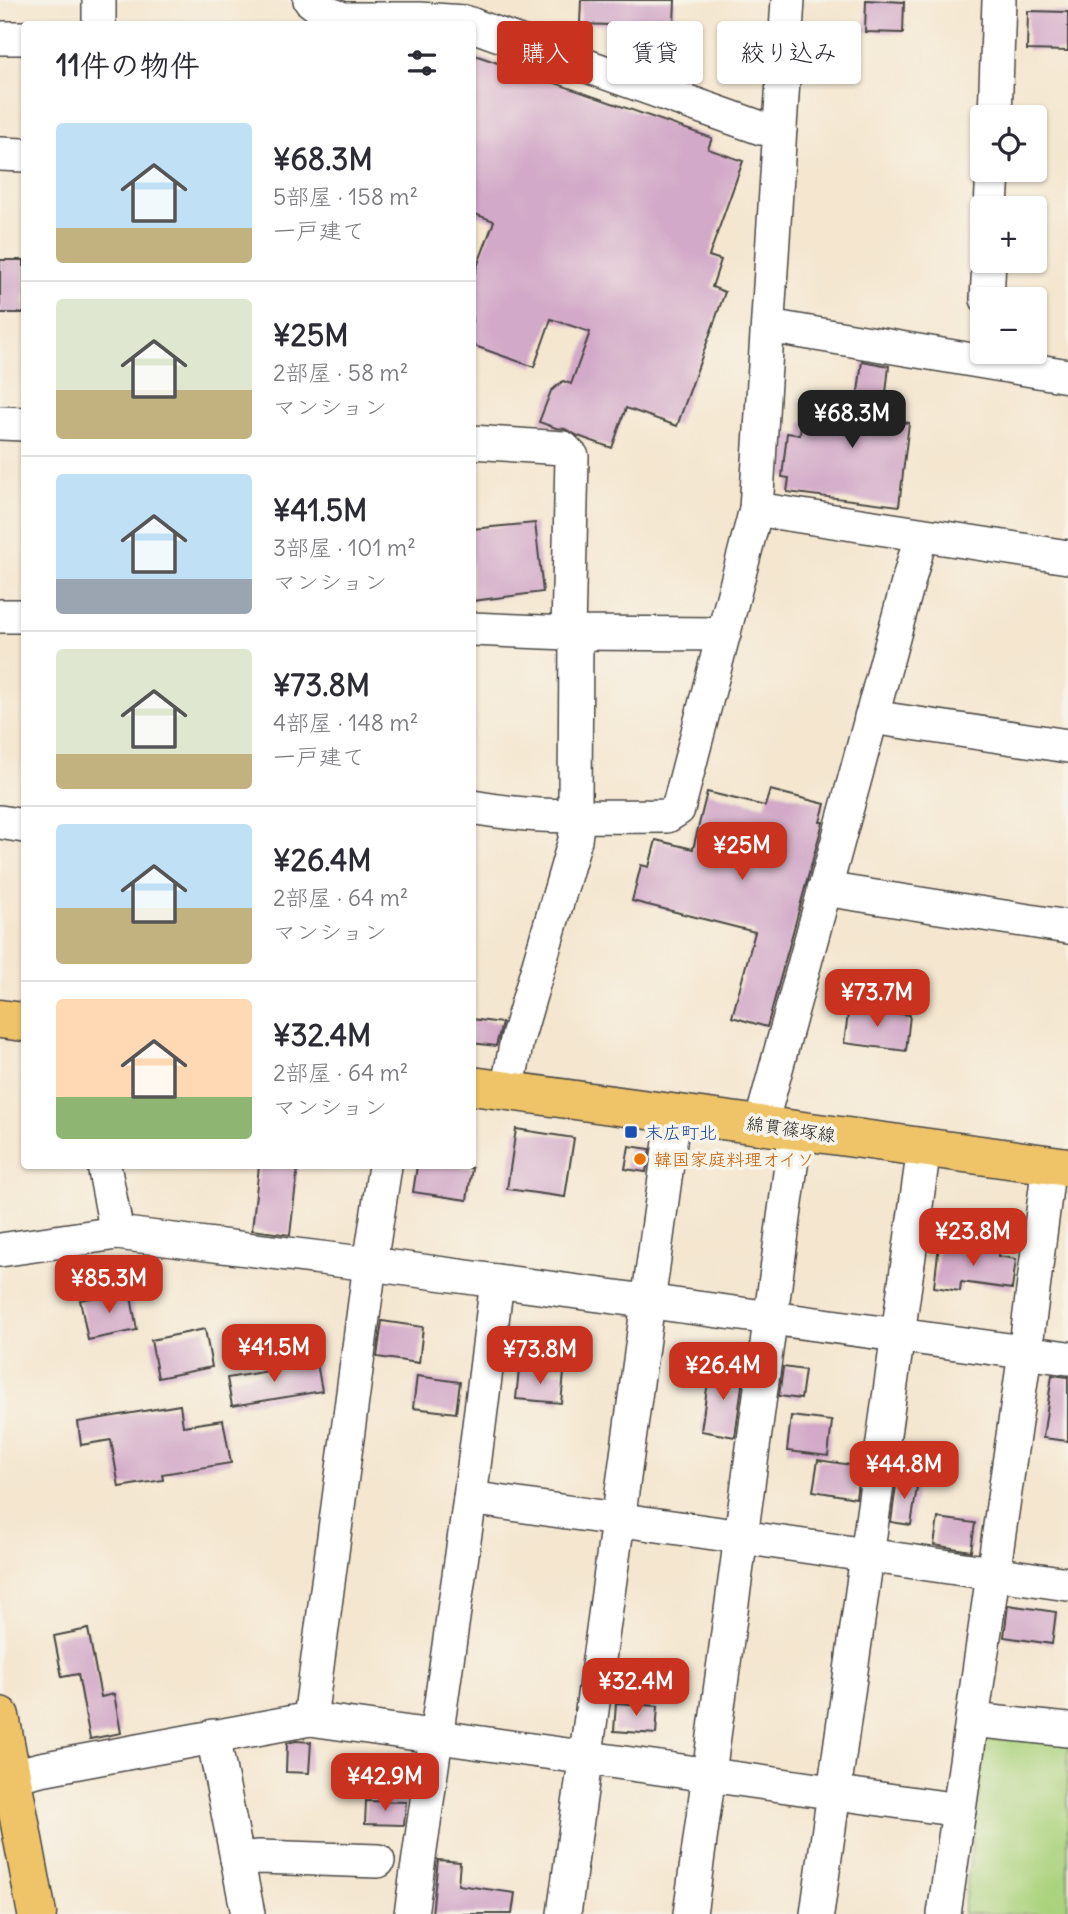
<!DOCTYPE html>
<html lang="ja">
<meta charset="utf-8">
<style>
:root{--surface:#fff;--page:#f2f2f3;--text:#2b2b33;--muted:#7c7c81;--line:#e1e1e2;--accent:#c8321e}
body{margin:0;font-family:Delius,"Klee One",sans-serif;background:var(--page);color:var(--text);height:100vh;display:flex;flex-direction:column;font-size:26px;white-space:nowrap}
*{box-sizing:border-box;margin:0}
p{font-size:23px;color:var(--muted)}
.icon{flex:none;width:38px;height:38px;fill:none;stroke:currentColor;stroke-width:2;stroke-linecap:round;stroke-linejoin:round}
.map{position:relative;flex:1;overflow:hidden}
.drawer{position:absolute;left:21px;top:21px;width:455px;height:1148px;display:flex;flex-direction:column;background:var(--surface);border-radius:7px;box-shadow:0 2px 5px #0004}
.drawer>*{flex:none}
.top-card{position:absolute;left:497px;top:21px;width:466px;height:63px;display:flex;gap:14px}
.tools{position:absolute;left:970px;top:105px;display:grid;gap:14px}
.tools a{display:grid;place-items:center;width:77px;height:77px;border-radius:7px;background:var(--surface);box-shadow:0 2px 5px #0004;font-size:35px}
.price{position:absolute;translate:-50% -60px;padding:0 16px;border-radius:14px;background:var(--accent);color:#fff;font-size:23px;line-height:46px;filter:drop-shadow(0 2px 4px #0008)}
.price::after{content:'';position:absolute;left:50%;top:42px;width:21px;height:16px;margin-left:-10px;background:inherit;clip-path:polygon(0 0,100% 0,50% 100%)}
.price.on{background:#222;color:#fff}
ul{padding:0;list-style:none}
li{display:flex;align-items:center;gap:21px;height:175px;padding:0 35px}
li+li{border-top:2px solid var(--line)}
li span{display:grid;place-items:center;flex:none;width:196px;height:140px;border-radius:7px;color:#555}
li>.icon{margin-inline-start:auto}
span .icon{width:84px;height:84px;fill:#fffc;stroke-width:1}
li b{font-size:30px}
h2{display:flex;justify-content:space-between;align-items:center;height:84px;padding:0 35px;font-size:30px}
.chip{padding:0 24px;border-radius:7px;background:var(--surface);box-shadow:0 2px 5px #0004;font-size:24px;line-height:63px}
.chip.on{background:var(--accent);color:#fff}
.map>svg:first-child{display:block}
.green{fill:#aad27c;stroke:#6a7e54;stroke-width:2}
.building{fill:#d2a9c8}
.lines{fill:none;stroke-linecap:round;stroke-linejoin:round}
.minor-casing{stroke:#494744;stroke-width:36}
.major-casing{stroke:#494744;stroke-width:41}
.highway-casing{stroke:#494744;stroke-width:41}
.minor{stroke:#fff;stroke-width:33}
.major{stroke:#efc469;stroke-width:38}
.highway{stroke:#efc469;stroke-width:38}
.transit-dot{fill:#1a4fb4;stroke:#f7f3e8;stroke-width:2.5}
.food-dot{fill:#e8710a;stroke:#f7f3e8;stroke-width:2.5}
.labels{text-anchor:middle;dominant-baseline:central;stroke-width:7;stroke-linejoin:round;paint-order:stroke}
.street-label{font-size:18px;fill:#2b2b2b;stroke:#f7f3e8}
.transit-label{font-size:18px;fill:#164399;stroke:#f7f3e8;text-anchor:start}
.food-label{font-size:18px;fill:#c56008;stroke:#f7f3e8;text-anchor:start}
</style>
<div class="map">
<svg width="1068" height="1914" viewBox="0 0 1068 1914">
<rect width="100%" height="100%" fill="#f7f3e8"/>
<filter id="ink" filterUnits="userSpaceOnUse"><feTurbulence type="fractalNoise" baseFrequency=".0143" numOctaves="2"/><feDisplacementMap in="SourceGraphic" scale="14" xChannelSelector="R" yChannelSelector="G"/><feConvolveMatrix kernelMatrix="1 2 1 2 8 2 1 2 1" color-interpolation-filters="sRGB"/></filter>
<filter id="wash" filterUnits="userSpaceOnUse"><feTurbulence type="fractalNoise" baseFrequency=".00686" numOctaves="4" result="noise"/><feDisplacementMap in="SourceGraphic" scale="28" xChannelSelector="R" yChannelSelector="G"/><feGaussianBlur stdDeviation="1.57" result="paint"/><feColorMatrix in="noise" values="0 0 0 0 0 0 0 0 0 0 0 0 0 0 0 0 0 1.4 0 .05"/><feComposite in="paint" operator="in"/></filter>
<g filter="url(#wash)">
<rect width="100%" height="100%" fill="#f4e6cf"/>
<polygon class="green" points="986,1733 1068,1743 1068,1914 963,1914"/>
<g id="blocks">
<g class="building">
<polygon points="581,0 675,0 674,24 641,23 641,26 580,24"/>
<polygon points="866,0 904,2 903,33 865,32"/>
<polygon points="1028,11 1068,12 1068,51 1027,50"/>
<polygon points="472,54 712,138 708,149 743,161 709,256 721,260 712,287 725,292 677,426 626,408 612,448 578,436 565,429 556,428 539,422 551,391 563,381 571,384 590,332 551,319 534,367 472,345 472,280 494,221 472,213"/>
<rect x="0" y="260" width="24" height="53"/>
<polygon points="862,361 889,366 883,420 909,423 899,506 787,492 789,478 782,477 787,433 800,435 801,422 840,427 842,413 855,415"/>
<polygon points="535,523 543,592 472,601 472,529"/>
<polygon points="770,790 825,804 820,822 823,822 767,1027 732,1017 755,932 632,901 641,865 649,867 656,840 693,849 707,792 765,806"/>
<polygon points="849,1007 910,1015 906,1051 844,1043"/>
<polygon points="472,1019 502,1023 496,1046 472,1043"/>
<polygon points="516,1129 574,1138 565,1197 507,1189"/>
<polygon points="629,1146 650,1149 646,1172 625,1169"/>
<polygon points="259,1166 298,1166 290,1235 252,1230"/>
<polygon points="417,1166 455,1166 472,1168 467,1200 413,1192"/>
<polygon points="939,1245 998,1252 998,1256 1016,1259 1012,1289 961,1282 960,1291 934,1287"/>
<polygon points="130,1291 137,1330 88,1340 80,1300"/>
<polygon points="382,1321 423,1327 419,1363 377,1357"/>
<polygon points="205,1329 212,1367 158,1378 151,1340"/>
<polygon points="317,1363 322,1391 232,1406 227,1378"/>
<polygon points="710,1367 744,1371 735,1437 701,1431"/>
<polygon points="783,1367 805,1370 801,1399 779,1396"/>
<polygon points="519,1369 564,1373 561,1403 516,1399"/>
<polygon points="1052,1375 1068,1377 1068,1441 1043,1438"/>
<polygon points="417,1376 460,1382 456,1413 413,1408"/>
<polygon points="180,1405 183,1426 223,1420 231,1463 162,1474 163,1480 119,1487 111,1440 81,1445 78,1422"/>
<polygon points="791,1416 832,1421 828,1456 787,1451"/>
<polygon points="818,1460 858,1466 857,1473 859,1473 856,1498 813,1491"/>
<polygon points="897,1478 918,1481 911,1525 891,1522"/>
<polygon points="938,1518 975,1523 971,1551 934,1545"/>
<polygon points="1008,1605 1056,1612 1052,1644 1004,1637"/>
<polygon points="88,1629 101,1697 114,1694 121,1733 90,1739 78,1674 62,1677 54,1636"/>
<polygon points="616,1703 658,1706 656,1734 614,1731"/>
<polygon points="296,1741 311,1742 309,1773 286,1772 287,1743"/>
<polygon points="366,1801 406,1802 404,1825 365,1824"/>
<polygon points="438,1860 460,1862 458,1885 515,1893 512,1914 432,1914"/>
</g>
</g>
</g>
<g filter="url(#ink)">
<use href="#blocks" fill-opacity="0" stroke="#494744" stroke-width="2"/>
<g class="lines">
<defs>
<g id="minor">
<polyline points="310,0 327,13 344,19 419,19 464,22 471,24"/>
<polyline points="99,24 99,0"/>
<polyline points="472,25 761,128 780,129"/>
<polyline points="0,38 24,38"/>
<polyline points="995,117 999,0"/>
<polyline points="0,154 24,155"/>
<polyline points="991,208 993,170"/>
<polyline points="987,299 989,261"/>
<polyline points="768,326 1068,376"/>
<polyline points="0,423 24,424"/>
<polyline points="472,442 563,448 572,457 568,633"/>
<polyline points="756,509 1068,557"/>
<polyline points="0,616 24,616"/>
<polyline points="472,629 568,633 724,634"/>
<polyline points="871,717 1068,746"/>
<path d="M472,807C537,819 602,816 667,816L678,809L756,509L788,0"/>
<polyline points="0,822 24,826"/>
<polyline points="824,889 1068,927"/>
<polyline points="507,1091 517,1040 575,840 578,817 575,803 576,633"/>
<polyline points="761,1124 921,535"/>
<polyline points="104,1166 117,1233"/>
<polyline points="0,1250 117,1233 370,1264 1068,1358"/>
<polyline points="470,1498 1068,1584"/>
<polyline points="310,1719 370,1264 385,1166"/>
<polyline points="972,1720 1068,1730"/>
<polyline points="213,1736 248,1914"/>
<polyline points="0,1779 41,1769 310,1719 959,1810"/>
<polyline points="237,1859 259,1857 378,1861"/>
<polyline points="411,1914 470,1498 497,1281"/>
<polyline points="564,1914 674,1113"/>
<polyline points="690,1914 796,1129"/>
<polyline points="817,1914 924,1148"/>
<polyline points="944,1914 1025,1353 1049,1164"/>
</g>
<g id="major">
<polyline points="0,1019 24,1022"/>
<polyline points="472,1086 1068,1167"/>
</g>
<polyline id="highway" points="0,1716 37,1914"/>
</defs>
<use href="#minor" class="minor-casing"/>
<use href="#major" class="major-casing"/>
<use href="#highway" class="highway-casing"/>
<use href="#minor" class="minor"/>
<use href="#major" class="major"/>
<use href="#highway" class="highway"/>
</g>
</g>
<rect class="transit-dot" x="624" y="1125" width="14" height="14" rx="3.5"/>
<circle class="food-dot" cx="640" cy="1159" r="7"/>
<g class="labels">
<g class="street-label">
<text transform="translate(791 1129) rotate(8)">綿貫篠塚線</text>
</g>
<g class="transit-label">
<text x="645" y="1132">末広町北</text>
</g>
<g class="food-label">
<text x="654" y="1159">韓国家庭料理オイソ</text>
</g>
</g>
</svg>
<div class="tools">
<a><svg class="icon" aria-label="locate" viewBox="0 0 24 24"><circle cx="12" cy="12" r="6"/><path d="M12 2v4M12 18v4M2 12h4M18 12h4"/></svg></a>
<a>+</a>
<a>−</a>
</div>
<b class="price on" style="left:852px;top:450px">¥68.3M</b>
<b class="price" style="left:742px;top:882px">¥25M</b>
<b class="price" style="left:877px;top:1029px">¥73.7M</b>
<b class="price" style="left:973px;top:1268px">¥23.8M</b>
<b class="price" style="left:109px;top:1315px">¥85.3M</b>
<b class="price" style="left:274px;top:1384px">¥41.5M</b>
<b class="price" style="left:540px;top:1386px">¥73.8M</b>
<b class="price" style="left:723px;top:1402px">¥26.4M</b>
<b class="price" style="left:904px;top:1501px">¥44.8M</b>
<b class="price" style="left:636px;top:1718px">¥32.4M</b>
<b class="price" style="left:385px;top:1813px">¥42.9M</b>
<div class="top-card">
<a class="chip on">購入</a>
<a class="chip">賃貸</a>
<a class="chip">絞り込み</a>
</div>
<section class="drawer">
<h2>11件の物件<svg class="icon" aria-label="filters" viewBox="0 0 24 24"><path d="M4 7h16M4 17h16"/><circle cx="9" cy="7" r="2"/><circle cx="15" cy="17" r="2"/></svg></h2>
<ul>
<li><span style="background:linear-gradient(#bfe0f5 75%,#c2b280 0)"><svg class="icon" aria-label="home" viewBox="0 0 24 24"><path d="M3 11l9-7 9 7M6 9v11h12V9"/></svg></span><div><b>¥68.3M</b><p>5部屋 · 158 m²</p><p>一戸建て</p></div></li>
<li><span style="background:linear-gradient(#dfe7d0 65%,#c2b280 0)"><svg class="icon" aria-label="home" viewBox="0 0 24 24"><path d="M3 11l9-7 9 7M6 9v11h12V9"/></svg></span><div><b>¥25M</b><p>2部屋 · 58 m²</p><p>マンション</p></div></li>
<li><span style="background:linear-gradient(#bfe0f5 75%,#9aa5b1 0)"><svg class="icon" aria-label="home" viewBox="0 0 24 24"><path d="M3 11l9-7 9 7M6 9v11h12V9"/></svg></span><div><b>¥41.5M</b><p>3部屋 · 101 m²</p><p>マンション</p></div></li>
<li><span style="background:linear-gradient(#dfe7d0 75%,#c2b280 0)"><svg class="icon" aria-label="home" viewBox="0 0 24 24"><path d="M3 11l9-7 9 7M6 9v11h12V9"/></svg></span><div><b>¥73.8M</b><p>4部屋 · 148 m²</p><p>一戸建て</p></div></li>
<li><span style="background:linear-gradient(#bfe0f5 60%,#c2b280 0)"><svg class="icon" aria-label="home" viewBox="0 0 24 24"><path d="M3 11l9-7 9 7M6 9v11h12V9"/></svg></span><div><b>¥26.4M</b><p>2部屋 · 64 m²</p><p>マンション</p></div></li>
<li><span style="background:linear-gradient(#ffd9b3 70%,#8fb573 0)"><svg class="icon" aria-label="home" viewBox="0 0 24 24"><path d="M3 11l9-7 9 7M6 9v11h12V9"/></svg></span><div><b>¥32.4M</b><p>2部屋 · 64 m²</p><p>マンション</p></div></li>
</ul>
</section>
</div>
